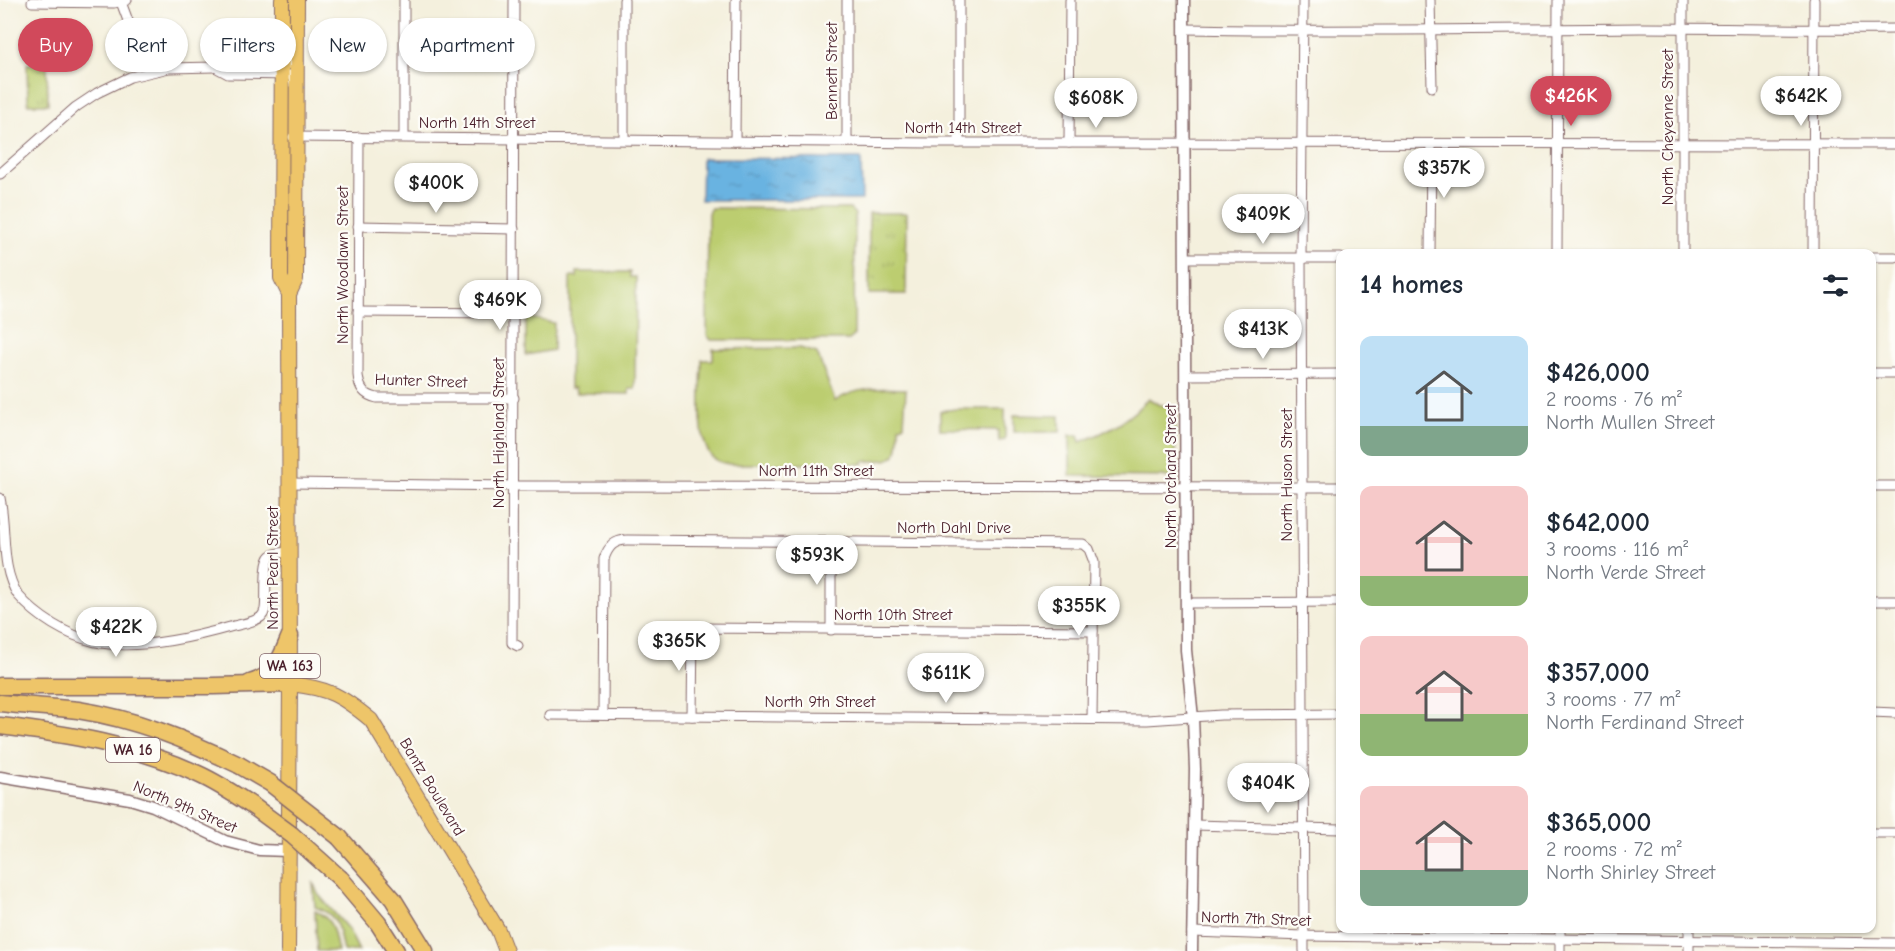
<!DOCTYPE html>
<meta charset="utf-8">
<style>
:root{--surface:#fff;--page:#f6f6f7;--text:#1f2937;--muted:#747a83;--accent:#d1495b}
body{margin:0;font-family:"Comic Neue",sans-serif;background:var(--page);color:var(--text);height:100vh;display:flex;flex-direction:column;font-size:22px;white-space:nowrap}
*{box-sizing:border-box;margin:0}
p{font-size:20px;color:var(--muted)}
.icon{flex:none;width:33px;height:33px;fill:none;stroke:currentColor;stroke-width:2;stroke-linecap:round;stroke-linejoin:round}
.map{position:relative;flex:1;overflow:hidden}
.details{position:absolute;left:1336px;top:249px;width:540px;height:684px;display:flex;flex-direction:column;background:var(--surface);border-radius:12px;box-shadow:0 2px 4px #0004}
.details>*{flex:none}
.hud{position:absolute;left:18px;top:18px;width:570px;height:54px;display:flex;gap:12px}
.price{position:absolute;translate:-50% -51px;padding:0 14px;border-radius:21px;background:#fff;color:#222;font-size:20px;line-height:39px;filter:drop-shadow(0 2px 3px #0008)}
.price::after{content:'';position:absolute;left:50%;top:36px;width:18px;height:14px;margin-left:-9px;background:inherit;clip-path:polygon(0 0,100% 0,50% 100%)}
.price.active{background:var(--accent);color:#fff}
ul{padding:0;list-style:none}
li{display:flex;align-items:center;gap:18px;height:150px;padding:0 24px}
li span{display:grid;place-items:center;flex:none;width:168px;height:120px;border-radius:12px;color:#555}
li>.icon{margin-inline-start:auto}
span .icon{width:72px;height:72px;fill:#fffc;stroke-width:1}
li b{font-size:26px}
h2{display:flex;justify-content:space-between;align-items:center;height:72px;padding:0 24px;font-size:26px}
.pill{padding:0 21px;border-radius:27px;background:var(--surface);box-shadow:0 2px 4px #0004;font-size:21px;line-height:54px}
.pill.active{background:var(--accent);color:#fff}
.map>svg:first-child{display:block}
.grass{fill:#bccd70;stroke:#83764e;stroke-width:1.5}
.park{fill:url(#park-tufts);stroke:#83764e;stroke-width:1.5}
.water{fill:url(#water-ripples);stroke:#5a6986;stroke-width:1.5}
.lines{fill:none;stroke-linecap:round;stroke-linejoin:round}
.minor-casing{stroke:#866869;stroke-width:11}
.tertiary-casing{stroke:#866869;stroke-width:13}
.primary-casing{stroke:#866869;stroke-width:16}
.motorway-casing{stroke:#866869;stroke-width:19}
.minor{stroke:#fff;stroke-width:9}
.tertiary{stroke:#fff;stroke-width:10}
.primary{stroke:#eec569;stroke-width:14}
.motorway{stroke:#eec569;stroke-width:16}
.motorway-bridge-casing{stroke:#866869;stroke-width:19;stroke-linecap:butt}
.motorway-bridge{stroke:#eec569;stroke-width:16}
.labels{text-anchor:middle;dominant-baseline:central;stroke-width:4.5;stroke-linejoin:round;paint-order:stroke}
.shield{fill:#fdfcf7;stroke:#806168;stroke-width:1.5}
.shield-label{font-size:15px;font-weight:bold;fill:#4a1f2b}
.street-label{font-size:16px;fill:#4a1f2b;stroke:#fdfcf7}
</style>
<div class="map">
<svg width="1895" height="951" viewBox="0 0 1895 951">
<defs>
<pattern id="park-tufts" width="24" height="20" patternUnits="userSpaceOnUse" patternTransform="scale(1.5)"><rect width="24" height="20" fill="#bccd70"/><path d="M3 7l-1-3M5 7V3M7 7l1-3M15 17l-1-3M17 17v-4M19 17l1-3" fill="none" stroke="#a3b061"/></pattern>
<pattern id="water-ripples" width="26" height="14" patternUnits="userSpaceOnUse" patternTransform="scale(1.5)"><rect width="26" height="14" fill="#69b3e1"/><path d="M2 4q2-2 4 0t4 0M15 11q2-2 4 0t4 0" fill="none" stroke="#5891b7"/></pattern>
</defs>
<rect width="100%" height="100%" fill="#fdfcf7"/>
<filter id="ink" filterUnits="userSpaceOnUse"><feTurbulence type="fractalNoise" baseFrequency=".0167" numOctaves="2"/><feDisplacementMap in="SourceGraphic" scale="12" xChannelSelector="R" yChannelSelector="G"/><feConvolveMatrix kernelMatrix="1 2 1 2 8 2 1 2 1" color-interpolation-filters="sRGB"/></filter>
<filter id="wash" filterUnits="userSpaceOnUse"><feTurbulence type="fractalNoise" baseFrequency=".008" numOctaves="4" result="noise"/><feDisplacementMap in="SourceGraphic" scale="24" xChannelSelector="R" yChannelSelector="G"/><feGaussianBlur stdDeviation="1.35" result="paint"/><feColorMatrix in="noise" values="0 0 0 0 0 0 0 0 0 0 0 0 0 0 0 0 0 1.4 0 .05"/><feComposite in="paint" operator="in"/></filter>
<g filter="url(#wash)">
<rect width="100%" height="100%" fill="#f4f0dd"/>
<g class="grass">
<polygon points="711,208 850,209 855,214 854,336 849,340 711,340 707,335 708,213"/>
<polygon points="577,272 630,272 630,277 636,277 635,389 629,389 629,394 576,393 575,388 570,388 570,277 577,277"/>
<polygon points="526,317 554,323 553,350 526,355"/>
<path d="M800,348L817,353L835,401C855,387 882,388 906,389L904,425L899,426C899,460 897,461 863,461V464H750C738,464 723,466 713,458C695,441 702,383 702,360H713V349Z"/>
<path d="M1148,398L1159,405L1175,406V473L1173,477L1070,476V435H1078L1080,442C1105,433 1131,419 1148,398Z"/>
<polygon points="956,409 1005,409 1005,440 999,441 998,430 940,429 940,411"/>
<polygon points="1014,415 1060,416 1060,432 1014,432"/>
<path d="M313,882L318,894L348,929L359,951H343C337,928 341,916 315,907Z"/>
<path d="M315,911C335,920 333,932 338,951H317Z"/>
</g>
<g class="park">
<polygon points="47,63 48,104 28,104 27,64"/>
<polygon points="869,213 907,213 906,294 869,294"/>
</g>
<polygon class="water" points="702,158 861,159 862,200 701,200"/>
</g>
<g filter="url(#ink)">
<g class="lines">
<defs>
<g id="minor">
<polyline points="514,0 512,643 518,646"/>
<polyline points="847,0 847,142"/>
<polyline points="1303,0 1301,258 1304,951"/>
<polyline points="1430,0 1432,87"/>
<polyline points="1683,0 1683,254"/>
<polyline points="32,2 114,3 127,0"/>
<polyline points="121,2 130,26 142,41 151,47 154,52 159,70"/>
<path d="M1184,29C1336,32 1488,29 1640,28C1725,28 1810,30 1895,29"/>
<polyline points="142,41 142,46 150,71"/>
<polyline points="215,67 228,74 290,75 293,78 294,85"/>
<polyline points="293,137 931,143 1895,144"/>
<path d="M359,137L358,375C359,388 364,395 377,398H514"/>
<polyline points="404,137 404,0"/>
<polyline points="624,139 624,0"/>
<polyline points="735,141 736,0"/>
<polyline points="959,143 959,0"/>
<polyline points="1069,143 1070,0"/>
<polyline points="0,174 76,107 97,93 130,77 169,68 215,67 226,64 288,64 291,63 295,53"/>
<polyline points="358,226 514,229"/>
<polyline points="1430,254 1431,144"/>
<polyline points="1557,254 1558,0"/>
<polyline points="1813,254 1814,0"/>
<polyline points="1872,257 1895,257"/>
<polyline points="1185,258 1341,258"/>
<polyline points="358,312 514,313"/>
<polyline points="1872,373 1895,373"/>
<polyline points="1186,375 1341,374"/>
<polyline points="290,483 514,486 1341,487"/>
<polyline points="1872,486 1895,486"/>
<path d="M0,498C7,531 0,567 18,595C37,617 66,635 95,642C136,651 191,638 230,627C240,624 253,623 261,617C264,614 264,613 265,609C267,598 263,563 271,556C275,552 284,553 290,552"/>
<polyline points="831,542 831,630"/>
<polyline points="1872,601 1895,601"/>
<polyline points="1186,603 1341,602"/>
<polyline points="1872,712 1895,713"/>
<polyline points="550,715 1147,720 1221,715 1341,714"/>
<path d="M603,715L604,559C608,547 614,540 627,540L1083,544L1089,549L1094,562L1092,719"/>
<polyline points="692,716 693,628 1093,631"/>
<polyline points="1194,825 1341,829"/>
<polyline points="1872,833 1895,833"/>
<polyline points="1560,928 1560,951"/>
<polyline points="1689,928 1689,951"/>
<polyline points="1192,932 1304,936 1895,943"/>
</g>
<g id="tertiary">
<polyline points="1184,0 1186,650 1193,718 1195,769 1192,951"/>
<polyline points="0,777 130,799 153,806 225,841 259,850 288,851"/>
</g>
<g id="primary">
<polyline points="282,0 281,278 289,294"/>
<path d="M290,684C329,688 342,696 371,720L498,930L506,951"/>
<polyline points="288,951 290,684 289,294 296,279 297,0"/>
</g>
<g id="motorway">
<path d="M250,683C277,675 280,659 290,636"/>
<polyline points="0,686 213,686 290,684"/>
<path d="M0,703C26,706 52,707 78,710C136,719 187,740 239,765"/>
<path d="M0,726C68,734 135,745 198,774C218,783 236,795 254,807"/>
<polyline points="339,837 393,899 425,951"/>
<polyline points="341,879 378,923 396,951"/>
</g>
</defs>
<use href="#minor" class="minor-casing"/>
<use href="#tertiary" class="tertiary-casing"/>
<use href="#primary" class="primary-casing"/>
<use href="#motorway" class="motorway-casing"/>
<use href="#minor" class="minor"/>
<use href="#tertiary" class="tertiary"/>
<use href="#primary" class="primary"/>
<use href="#motorway" class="motorway"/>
<defs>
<g id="motorway-bridge">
<polyline points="239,765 270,783 339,837"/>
<polyline points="254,807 292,835 341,879"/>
</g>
</defs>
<use href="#motorway-bridge" class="motorway-bridge-casing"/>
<use href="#motorway-bridge" class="motorway-bridge"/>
</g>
</g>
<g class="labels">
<g class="shield">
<rect x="260" y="654" width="60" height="24" rx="4.5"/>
<rect x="106" y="738" width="54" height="24" rx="4.5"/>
</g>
<g class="shield-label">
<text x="290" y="666">WA 163</text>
<text x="133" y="750">WA 16</text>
</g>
<g class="street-label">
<text transform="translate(832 71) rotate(-90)">Bennett Street</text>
<text x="477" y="123">North 14th Street</text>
<text transform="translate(1668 127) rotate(-90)">North Cheyenne Street</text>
<text x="963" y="128">North 14th Street</text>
<text transform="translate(343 265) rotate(-90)">North Woodlawn Street</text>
<text transform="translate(421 381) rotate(2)">Hunter Street</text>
<text transform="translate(499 433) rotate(-90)">North Highland Street</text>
<text x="816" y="471">North 11th Street</text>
<text transform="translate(1287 475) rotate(-90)">North Huson Street</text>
<text transform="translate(1171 476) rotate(-90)">North Orchard Street</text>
<text x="954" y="528">North Dahl Drive</text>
<text transform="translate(273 568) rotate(-90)">North Pearl Street</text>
<text x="893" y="615">North 10th Street</text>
<text x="820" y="702">North 9th Street</text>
<text transform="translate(432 787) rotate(59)">Bantz Boulevard</text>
<text transform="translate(185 807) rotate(23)">North 9th Street</text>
<text transform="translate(1256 919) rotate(2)">North 7th Street</text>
</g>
</g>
</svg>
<b class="price active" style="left:1571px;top:127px">$426K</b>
<b class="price" style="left:1801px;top:127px">$642K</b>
<b class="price" style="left:1096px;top:129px">$608K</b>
<b class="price" style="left:1444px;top:199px">$357K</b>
<b class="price" style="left:436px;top:214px">$400K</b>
<b class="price" style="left:1263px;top:245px">$409K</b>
<b class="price" style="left:500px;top:331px">$469K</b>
<b class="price" style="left:1263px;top:360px">$413K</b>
<b class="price" style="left:817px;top:586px">$593K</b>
<b class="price" style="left:1079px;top:637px">$355K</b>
<b class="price" style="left:116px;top:658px">$422K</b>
<b class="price" style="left:679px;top:672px">$365K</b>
<b class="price" style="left:946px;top:704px">$611K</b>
<b class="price" style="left:1268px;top:814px">$404K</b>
<div class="hud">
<a class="pill active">Buy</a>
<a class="pill">Rent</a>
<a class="pill">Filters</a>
<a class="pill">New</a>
<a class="pill">Apartment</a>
</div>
<section class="details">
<h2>14 homes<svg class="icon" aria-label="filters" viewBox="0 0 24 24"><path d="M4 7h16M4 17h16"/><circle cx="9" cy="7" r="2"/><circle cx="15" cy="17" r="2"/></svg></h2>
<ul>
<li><span style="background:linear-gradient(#bfe0f5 75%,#7fa58c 0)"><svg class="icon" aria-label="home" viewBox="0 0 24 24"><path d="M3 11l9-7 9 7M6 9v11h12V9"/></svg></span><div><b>$426,000</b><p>2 rooms · 76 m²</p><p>North Mullen Street</p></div></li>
<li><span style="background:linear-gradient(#f6c9c9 75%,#8fb573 0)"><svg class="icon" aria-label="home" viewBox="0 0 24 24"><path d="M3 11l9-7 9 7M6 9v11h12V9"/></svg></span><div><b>$642,000</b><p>3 rooms · 116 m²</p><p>North Verde Street</p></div></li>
<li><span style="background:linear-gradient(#f6c9c9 65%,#8fb573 0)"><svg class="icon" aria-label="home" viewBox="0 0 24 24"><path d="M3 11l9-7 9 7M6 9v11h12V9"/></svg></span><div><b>$357,000</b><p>3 rooms · 77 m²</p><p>North Ferdinand Street</p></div></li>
<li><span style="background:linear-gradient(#f6c9c9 70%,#7fa58c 0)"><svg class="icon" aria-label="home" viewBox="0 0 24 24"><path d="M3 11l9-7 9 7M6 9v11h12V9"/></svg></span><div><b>$365,000</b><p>2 rooms · 72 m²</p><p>North Shirley Street</p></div></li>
</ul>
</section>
</div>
